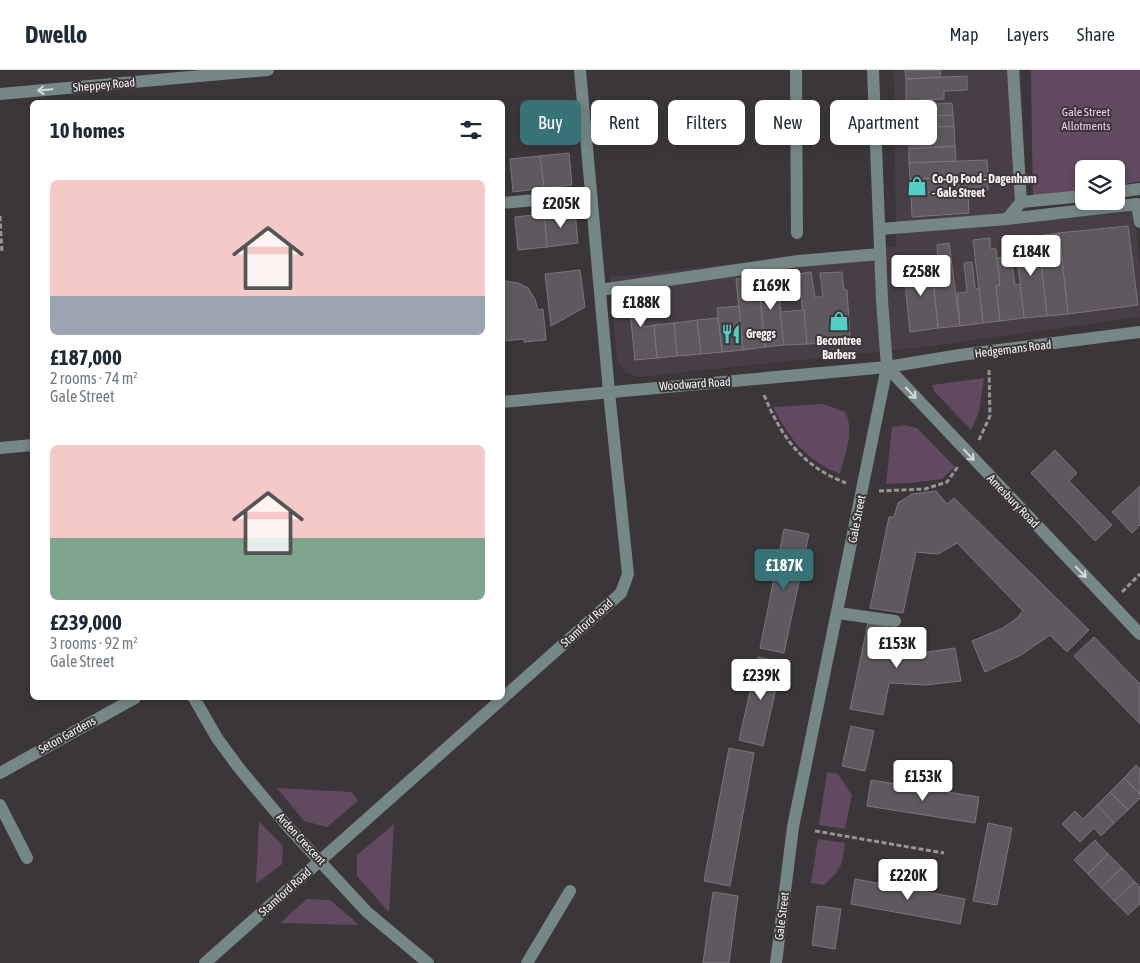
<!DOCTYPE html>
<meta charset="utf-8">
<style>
:root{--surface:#fff;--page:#f6f6f7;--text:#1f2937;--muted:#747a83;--line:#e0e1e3;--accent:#377377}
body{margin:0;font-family:"Asap Condensed",sans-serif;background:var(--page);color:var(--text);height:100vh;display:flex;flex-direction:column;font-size:19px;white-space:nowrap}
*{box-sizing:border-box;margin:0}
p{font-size:16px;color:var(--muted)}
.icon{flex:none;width:28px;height:28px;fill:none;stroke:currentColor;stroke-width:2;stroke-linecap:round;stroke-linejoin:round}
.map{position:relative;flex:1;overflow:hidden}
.sheet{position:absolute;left:30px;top:30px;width:475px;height:600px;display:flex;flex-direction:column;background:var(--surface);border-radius:8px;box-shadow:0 2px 8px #0003}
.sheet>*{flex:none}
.guide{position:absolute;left:520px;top:30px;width:475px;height:45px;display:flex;gap:10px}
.controls{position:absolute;left:1075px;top:90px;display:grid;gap:10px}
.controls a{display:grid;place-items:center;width:50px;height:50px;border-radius:8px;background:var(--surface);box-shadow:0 2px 8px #0003;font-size:25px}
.price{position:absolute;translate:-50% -42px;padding:0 11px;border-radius:5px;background:#fff;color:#222;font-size:16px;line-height:32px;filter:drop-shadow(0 1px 2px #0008)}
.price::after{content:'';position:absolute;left:50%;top:30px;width:15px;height:11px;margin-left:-8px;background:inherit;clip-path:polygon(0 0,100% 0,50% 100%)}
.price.current{background:var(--accent);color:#fff}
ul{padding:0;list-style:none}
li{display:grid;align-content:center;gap:10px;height:265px;padding:0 20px}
li span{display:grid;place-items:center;height:155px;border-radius:8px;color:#555}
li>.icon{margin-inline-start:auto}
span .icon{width:90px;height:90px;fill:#fffc;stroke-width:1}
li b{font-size:21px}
h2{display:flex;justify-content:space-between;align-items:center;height:60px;padding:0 20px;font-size:21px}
.pill{padding:0 18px;border-radius:8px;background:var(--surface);box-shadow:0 2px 8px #0003;font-size:18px;line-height:45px}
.pill.current{background:var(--accent);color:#fff}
header{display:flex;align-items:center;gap:30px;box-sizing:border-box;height:70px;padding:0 25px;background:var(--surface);border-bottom:1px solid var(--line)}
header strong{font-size:24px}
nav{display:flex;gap:28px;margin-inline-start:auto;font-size:18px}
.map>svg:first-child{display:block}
.built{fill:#473e46}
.green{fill:#614a5f}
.building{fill:#5e595e;stroke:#7b767b}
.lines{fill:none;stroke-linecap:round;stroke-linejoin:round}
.path{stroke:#979396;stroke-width:3;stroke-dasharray:5 2.5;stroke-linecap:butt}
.minor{stroke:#758886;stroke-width:12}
.oneway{stroke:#d5d8d8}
.labels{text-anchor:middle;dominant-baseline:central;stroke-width:4;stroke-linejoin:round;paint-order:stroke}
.street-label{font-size:12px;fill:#f5f2f4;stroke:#3b363a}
.park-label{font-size:12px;fill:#fac8f5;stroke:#3b363a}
.poi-label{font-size:12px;font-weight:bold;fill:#f5f2f4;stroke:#3b363a;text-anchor:start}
</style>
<header>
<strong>Dwello</strong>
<nav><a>Map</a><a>Layers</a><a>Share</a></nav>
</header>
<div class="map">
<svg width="1140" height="893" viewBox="0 0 1140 893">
<rect width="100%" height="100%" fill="#3b363a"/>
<polygon class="built" points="894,0 1021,0 1026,148 1134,138 1140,197 1140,247 924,277 639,307 626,303 617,292 610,207 896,176"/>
<g class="green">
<polygon points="1031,0 1140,0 1140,111 1116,116 1116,99 1084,99 1084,125 1033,137"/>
<polygon points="984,308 979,342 971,360 934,321 932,315"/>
<path d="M823,334L845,342C855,360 845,385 840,404C806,390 790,370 773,337Z"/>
<polygon points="905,355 917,358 955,397 942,409 908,413 886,414 892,357"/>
<polygon points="827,702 838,704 852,725 845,759 819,755"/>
<polygon points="277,718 352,722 358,731 327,757 304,751"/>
<polygon points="259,751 283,776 282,794 256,814"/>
<polygon points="394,754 389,842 357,806 357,785"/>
<path d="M818,769L845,773C842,797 842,798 824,815L811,813Z"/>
<polygon points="307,829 330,830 359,855 280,853"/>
</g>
<g class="building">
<polygon points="905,0 940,0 941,7 906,9"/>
<polygon points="967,6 967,20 944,21 944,29 906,31 906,9"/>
<polygon points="952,33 953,45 907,48 907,36"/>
<polygon points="953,45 954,56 908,59 907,48"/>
<polygon points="954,56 955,76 909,79 908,59"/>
<polygon points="955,76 956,91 909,93 909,79"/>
<polygon points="569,83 572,115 544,118 540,86"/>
<polygon points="540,86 544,118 513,122 510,89"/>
<polygon points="987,90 988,106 910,109 909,93"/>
<polygon points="988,106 988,120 911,123 910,109"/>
<polygon points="968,121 969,143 912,147 911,123"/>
<polygon points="575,142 578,173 547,177 544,144"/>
<polygon points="544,144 547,177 518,180 515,147"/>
<polygon points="1128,156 1138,235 1068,244 1059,163"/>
<polygon points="1059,163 1068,244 1047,246 1038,166"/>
<polygon points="1038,166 1047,246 1024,248 1015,169"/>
<polygon points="990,168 990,178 996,179 1000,215 996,216 1000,251 983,253 973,170"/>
<polygon points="949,173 960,256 938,258 931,190 938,189 937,175"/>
<polygon points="1011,187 1015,215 1020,214 1024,248 1000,251 996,216 1000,215 997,188"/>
<polygon points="931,190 938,258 910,262 906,223 906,194"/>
<polygon points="972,192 975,218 979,219 983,253 960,256 957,223 967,222 964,193"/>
<polygon points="580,200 585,237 551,256 545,204"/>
<polygon points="811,202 815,227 823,227 820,203 842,202 844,220 847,220 850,267 847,272 807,274 798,204"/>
<polygon points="777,205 784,275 765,277 758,207"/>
<polygon points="758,207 765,277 743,280 736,209"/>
<polygon points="505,211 518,213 528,218 535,229 538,240 543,239 546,270 524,272 524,269 502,271 502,212"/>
<polygon points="644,220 647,244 643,245 644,257 654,255 657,288 635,290 628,222"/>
<polygon points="739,236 743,280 722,282 717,238"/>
<polygon points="804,240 807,274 784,275 780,242"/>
<polygon points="718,248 722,282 701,284 697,250"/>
<polygon points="697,250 701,284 677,286 674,253"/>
<polygon points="674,253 677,286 657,288 654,255"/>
<polygon points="1055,380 1077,403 1069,411 1112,455 1095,471 1031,403"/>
<polygon points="1140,416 1140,455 1132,463 1112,442"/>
<polygon points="936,421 947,434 954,428 1089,560 1067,582 1050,565 1021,585 985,602 972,571 1003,558 1017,548 1023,541 957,473 938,484 916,482 903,543 870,538 889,447 894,447 898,433 912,424"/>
<polygon points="784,459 809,464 784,583 760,578"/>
<polygon points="868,553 899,559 895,580 928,582 955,578 961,611 925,615 889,613 883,645 850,639"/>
<polygon points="1094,567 1140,614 1140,654 1074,586"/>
<polygon points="758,587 782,592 763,676 739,670"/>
<polygon points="851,656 874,661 865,701 842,696"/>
<polygon points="729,678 754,683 730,816 704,811"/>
<polygon points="1136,695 1140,699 1140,724 1124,708"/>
<polygon points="1124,708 1140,724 1140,728 1128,740 1110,722"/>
<polygon points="871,710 979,727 975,753 867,736"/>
<polygon points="1110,722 1128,740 1114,753 1097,735"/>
<polygon points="1097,735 1114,753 1101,766 1094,758 1080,772 1062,754 1075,741 1083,749"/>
<polygon points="988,753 1012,758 997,835 973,831"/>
<polygon points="1095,770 1108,784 1088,804 1074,790"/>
<polygon points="1108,784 1122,798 1101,818 1088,804"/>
<polygon points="1122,798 1135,812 1114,831 1101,818"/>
<polygon points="855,809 965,829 960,854 851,834"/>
<polygon points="1135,812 1140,817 1140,834 1128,845 1114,831"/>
<polygon points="713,822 738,826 729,893 703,893"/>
<polygon points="817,836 841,839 835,879 812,875"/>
</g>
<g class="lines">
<g class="path">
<polyline points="0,146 2,183"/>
<path d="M764,325C782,368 802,396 846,413"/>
<polyline points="979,370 990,346 989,299"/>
<polyline points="879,421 925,419 947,412 959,395"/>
<polyline points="1122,522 1140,504"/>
<polyline points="815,761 944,783"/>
</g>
<g class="minor">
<polyline points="796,0 797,163"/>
<polyline points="0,24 268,0"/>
<polyline points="1116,122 1140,119"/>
<polyline points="1021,132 1084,126"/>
<polyline points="502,133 591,125"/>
<polyline points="1007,149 1021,132 1013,0"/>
<polyline points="880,159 1007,149 1137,134 1140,152"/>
<polyline points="600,220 798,191 880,184"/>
<polyline points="887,297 1140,564"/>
<polyline points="502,332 887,297 960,285 1140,262"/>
<polyline points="0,378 32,375"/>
<polyline points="838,543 895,551"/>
<polyline points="194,628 217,668 239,698 289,758 367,842 428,893"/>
<polyline points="0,703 135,628"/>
<polyline points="0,735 27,788"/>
<polyline points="205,893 621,523 628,504 609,322 580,0"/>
<polyline points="527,893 570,821"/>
<polyline points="776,893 793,757 887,297 882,230 873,0"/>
</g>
</g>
<defs><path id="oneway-shaft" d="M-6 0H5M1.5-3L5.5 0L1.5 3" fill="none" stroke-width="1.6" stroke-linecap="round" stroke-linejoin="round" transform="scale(1.25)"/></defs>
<g class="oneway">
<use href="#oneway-shaft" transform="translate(45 20) rotate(175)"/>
<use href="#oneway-shaft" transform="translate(911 323) rotate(47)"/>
<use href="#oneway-shaft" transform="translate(969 385) rotate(47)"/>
<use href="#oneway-shaft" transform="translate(1081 502) rotate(46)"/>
</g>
<defs>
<symbol id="shop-bare" viewBox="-9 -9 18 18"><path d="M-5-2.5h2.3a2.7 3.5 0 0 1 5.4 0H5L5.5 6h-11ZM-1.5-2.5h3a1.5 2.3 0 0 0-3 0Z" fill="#54cdc6" stroke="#3b363a" stroke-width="2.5" paint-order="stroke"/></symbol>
<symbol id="restaurant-bare" viewBox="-9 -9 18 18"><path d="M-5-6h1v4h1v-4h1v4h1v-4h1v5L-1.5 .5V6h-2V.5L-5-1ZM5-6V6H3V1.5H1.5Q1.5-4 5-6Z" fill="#54cdc6" stroke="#3b363a" stroke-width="2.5" paint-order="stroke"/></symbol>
</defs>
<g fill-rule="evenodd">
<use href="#shop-bare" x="903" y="102" width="28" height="28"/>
<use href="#shop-bare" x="825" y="237" width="28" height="28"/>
<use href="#restaurant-bare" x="717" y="250" width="28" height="28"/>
</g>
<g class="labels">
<g class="street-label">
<text transform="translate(104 15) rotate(-5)">Sheppey Road</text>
<text transform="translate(1013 279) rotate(-7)">Hedgemans Road</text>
<text transform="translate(695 314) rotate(-4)">Woodward Road</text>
<text transform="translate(1013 431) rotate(46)">Amesbury Road</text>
<text transform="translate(857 449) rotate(-79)">Gale Street</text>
<text transform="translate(587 553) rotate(-42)">Stamford Road</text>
<text transform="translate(67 665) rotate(-29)">Seton Gardens</text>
<text transform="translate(301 769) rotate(47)">Arden Crescent</text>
<text transform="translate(285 822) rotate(-42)">Stamford Road</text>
<text transform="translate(782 846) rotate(-83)">Gale Street</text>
</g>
<g class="park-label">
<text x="1086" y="42">Gale Street<tspan x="1086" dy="14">Allotments</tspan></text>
</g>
<g class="poi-label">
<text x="932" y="109">Co-Op Food - Dagenham<tspan x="932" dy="14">- Gale Street</tspan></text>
<text x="746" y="264">Greggs</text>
<text x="839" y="271" text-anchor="middle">Becontree<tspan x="839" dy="14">Barbers</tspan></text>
</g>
</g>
</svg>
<div class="controls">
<a><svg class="icon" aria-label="layers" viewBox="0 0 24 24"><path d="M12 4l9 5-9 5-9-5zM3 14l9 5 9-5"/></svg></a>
</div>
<b class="price" style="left:561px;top:159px">£205K</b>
<b class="price" style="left:1031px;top:207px">£184K</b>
<b class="price" style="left:921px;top:227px">£258K</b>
<b class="price" style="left:771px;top:241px">£169K</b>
<b class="price" style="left:641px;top:258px">£188K</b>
<b class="price current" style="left:784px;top:521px">£187K</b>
<b class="price" style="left:897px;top:599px">£153K</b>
<b class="price" style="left:761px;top:631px">£239K</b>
<b class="price" style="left:923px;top:732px">£153K</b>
<b class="price" style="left:908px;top:831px">£220K</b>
<div class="guide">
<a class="pill current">Buy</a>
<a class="pill">Rent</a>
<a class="pill">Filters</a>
<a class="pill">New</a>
<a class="pill">Apartment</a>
</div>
<section class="sheet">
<h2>10 homes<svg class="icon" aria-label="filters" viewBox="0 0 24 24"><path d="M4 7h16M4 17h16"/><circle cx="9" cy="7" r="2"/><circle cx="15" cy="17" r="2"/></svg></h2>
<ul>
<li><span style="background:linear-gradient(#f6c9c9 75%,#9aa5b1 0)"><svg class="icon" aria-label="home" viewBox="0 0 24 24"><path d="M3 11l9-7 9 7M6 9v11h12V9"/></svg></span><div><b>£187,000</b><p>2 rooms · 74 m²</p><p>Gale Street</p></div></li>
<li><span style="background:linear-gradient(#f6c9c9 60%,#7fa58c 0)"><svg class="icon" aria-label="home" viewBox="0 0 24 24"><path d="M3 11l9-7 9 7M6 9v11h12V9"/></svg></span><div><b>£239,000</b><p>3 rooms · 92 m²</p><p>Gale Street</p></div></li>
</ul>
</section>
</div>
